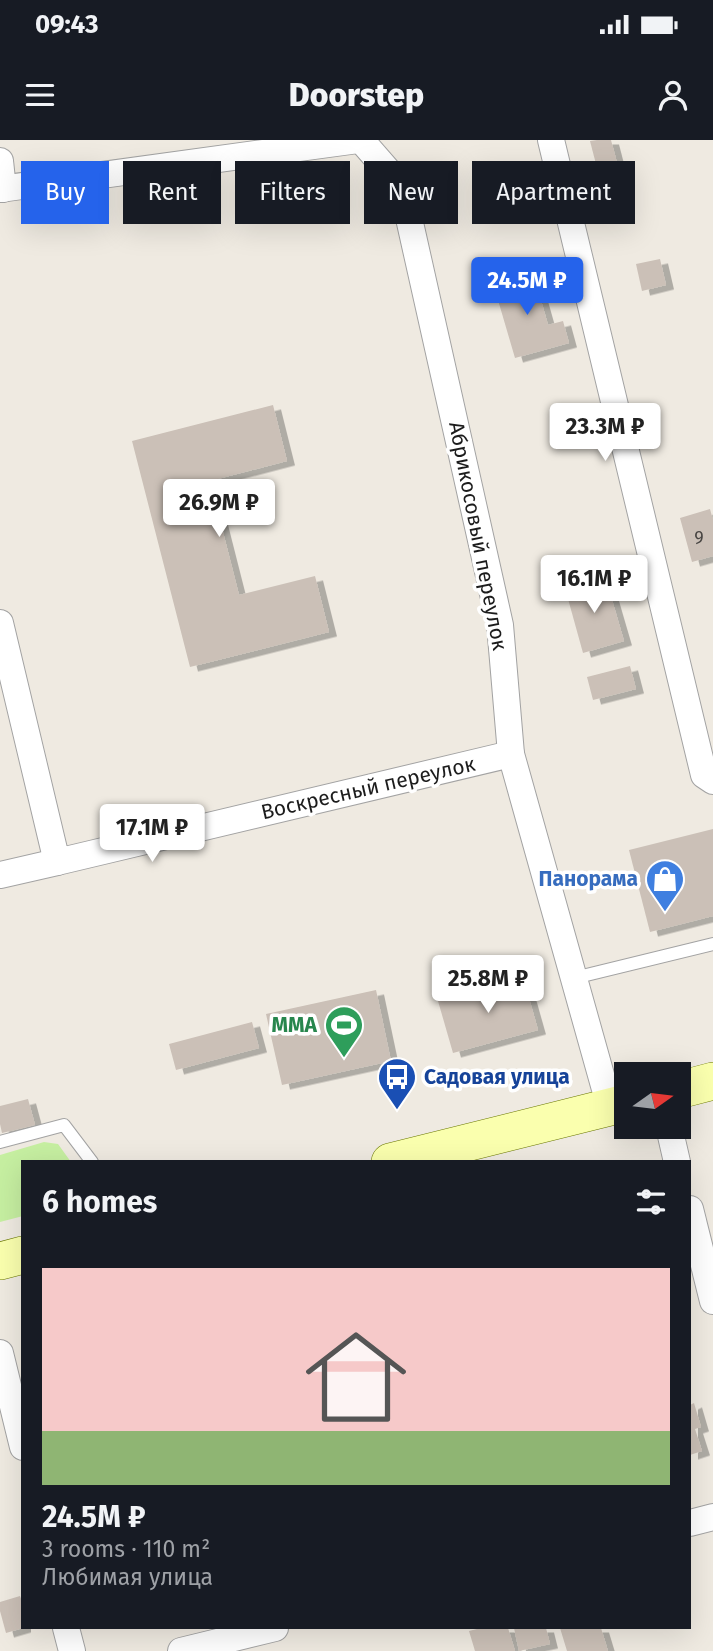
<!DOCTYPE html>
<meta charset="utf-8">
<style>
:root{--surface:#171b24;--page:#242831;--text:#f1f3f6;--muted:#9ea1a6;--accent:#2563eb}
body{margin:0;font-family:"Fira Sans",sans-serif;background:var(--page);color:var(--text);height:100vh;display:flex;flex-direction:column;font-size:26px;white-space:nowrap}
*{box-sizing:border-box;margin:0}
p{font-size:23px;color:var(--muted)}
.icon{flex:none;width:38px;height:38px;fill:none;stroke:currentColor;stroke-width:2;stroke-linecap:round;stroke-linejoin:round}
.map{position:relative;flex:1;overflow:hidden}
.details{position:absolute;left:21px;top:1020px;width:670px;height:469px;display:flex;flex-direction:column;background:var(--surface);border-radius:0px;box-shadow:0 7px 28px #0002}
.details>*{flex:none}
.banner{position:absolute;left:21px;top:21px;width:672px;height:63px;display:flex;gap:14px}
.needle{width:46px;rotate:76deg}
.fabs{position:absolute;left:614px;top:922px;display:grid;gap:14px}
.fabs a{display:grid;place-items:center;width:77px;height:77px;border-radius:0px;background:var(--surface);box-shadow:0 7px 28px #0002;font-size:35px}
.price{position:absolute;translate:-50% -60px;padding:0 16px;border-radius:7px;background:#fff;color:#222;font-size:23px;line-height:46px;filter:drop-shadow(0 2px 4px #0008)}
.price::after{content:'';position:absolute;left:50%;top:42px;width:21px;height:16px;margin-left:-10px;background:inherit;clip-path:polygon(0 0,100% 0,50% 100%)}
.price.current{background:var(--accent);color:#fff}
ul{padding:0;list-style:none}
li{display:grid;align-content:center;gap:14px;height:371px;padding:0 21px}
li span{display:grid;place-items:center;height:217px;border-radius:0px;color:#555}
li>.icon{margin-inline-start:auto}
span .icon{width:126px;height:126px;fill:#fffc;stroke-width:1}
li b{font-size:30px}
h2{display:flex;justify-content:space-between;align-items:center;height:84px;padding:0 21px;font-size:30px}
.tag{padding:0 24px;border-radius:0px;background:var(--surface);box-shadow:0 7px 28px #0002;font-size:24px;line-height:63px}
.tag.current{background:var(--accent);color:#fff}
.status{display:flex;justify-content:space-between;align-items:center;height:49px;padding:0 35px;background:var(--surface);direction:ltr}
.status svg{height:19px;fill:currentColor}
header{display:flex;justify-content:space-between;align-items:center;height:91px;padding:0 21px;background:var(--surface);font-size:32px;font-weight:800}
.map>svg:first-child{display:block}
.grass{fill:#c6efa1}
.building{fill:#cbc0b7;filter:url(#shadow)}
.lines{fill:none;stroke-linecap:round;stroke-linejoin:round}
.service-casing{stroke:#a3a3a3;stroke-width:14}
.minor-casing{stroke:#a3a3a3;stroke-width:28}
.secondary-casing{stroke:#687600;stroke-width:38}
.service{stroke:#fff;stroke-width:12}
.minor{stroke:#fff;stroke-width:26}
.secondary{stroke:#faffae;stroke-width:37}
.labels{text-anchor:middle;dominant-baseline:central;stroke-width:7;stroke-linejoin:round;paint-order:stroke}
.number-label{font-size:18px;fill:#484543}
.street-label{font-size:21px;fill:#1c1c1c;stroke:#fff}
.shop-label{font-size:21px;font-weight:bold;fill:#366cbe;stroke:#fff;text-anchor:end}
.leisure-label{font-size:21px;font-weight:bold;fill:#27864d;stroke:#fff;text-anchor:end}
.transit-label{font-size:21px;font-weight:bold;fill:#164399;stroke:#fff;text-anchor:start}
</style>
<div class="status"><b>09:43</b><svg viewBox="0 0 49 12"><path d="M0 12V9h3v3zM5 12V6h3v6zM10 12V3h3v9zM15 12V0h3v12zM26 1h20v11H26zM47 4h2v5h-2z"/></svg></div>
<header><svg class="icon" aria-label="menu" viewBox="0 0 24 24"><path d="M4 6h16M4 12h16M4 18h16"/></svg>Doorstep<svg class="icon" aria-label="person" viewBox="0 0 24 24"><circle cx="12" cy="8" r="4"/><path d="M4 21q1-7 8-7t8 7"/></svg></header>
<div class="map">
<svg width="713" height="1511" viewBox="0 0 713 1511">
<defs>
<filter id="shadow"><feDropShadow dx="8" dy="4.5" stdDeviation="0" flood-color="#0004"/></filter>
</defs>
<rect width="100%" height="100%" fill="#efeae1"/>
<polygon class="grass" points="44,1002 58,1004 71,1022 23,1022 23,1076 0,1082 0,1015"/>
<g class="building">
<polygon points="597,0 611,0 617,23 597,28 590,1"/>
<polygon points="660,119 666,145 642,151 636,124"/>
<polygon points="533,132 548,185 563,181 569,203 515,218 493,143"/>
<polygon points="273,265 287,321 210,341 239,455 315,436 329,492 190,527 132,301"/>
<polygon points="710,369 713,380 713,416 692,422 680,378"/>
<polygon points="605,436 624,501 583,513 565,448"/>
<polygon points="630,526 636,549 593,560 587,537"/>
<polygon points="713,689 713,776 650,792 629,710"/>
<polygon points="523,837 538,890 453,913 438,861"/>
<polygon points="376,850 391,921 282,945 266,874"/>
<polygon points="252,882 259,908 176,930 169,904"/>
<polygon points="28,959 35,985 2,993 0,984 0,966"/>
<polygon points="694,1263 701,1287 695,1289 702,1311 690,1315 690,1265"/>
<polygon points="20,1456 23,1464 23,1488 6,1493 0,1471 0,1462"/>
<polygon points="481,1488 508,1488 515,1511 475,1511 469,1491"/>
<polygon points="514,1488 546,1488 550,1504 519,1511"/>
<polygon points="560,1488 576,1488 577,1489 584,1488 601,1488 608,1511 567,1511"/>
</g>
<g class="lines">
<defs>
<g id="service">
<polyline points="574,838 713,804"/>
<polyline points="0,1002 64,985 92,1022"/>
</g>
<g id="minor">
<polyline points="361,0 402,47 500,485 511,614 610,967"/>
<polyline points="551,0 704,635 713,641"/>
<polyline points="0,21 3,49"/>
<polyline points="0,49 358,0"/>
<polyline points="0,483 57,722 511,614"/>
<polyline points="0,735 57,722"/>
<polyline points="669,987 677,1022"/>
<polyline points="690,1069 713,1161"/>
<polyline points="0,1213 23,1307"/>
<polyline points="690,1383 713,1377"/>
<polyline points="66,1488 72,1511"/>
<polyline points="181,1511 275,1488"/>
</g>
<g id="secondary">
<polyline points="679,950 713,941"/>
<polyline points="390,1022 626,963"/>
<polyline points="0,1121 23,1115"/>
</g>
</defs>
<use href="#service" class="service-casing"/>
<use href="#minor" class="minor-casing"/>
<use href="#secondary" class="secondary-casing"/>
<use href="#service" class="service"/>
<use href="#minor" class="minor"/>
<use href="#secondary" class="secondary"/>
</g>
<defs>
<symbol id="shop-pin" viewBox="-11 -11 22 30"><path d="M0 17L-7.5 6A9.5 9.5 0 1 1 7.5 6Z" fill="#3f7fe0" stroke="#fff"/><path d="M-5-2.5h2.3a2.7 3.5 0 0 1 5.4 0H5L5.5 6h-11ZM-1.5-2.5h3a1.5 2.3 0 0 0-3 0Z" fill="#fff"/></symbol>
<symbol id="stadium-pin" viewBox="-11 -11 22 30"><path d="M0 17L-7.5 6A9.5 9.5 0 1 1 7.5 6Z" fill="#2e9e5b" stroke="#fff"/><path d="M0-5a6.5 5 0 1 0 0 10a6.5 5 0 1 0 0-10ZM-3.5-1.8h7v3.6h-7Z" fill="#fff"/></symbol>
<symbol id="bus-pin" viewBox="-11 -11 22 30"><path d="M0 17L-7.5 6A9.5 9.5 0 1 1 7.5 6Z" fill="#1a4fb4" stroke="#fff"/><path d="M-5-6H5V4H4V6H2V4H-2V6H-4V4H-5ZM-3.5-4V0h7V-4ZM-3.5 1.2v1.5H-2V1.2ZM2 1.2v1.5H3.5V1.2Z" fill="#fff"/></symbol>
</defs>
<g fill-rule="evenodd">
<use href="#shop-pin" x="643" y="717" width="44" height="60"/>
<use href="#stadium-pin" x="322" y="863" width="44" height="60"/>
<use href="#bus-pin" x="375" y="915" width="44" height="60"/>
</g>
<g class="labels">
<g class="number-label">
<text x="699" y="398">9</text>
</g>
<g class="street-label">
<text transform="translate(478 396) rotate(79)">Абрикосовый переулок</text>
<text transform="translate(368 648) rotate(-13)">Воскресный переулок</text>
</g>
<g class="shop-label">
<text x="638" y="739">Панорама</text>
</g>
<g class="leisure-label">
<text x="317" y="885">ММА</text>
</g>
<g class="transit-label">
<text x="424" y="937">Садовая улица</text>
</g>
</g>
</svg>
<div class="fabs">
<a><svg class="needle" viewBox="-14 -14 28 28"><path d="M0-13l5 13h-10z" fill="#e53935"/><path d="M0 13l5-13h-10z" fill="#9ea1a6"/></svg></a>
</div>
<b class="price current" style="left:527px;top:177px">24.5M ₽</b>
<b class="price" style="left:605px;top:323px">23.3M ₽</b>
<b class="price" style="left:219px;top:399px">26.9M ₽</b>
<b class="price" style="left:594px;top:475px">16.1M ₽</b>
<b class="price" style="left:152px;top:724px">17.1M ₽</b>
<b class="price" style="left:488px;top:875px">25.8M ₽</b>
<div class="banner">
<a class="tag current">Buy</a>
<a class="tag">Rent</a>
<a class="tag">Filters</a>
<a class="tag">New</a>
<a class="tag">Apartment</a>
</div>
<section class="details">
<h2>6 homes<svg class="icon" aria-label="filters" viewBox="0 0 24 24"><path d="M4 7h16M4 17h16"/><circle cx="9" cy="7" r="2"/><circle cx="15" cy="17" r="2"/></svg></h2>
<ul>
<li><span style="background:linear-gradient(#f6c9c9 75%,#8fb573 0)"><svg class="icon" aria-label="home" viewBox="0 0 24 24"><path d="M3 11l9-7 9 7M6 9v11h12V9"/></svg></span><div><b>24.5M ₽</b><p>3 rooms · 110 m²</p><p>Любимая улица</p></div></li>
</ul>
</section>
</div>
